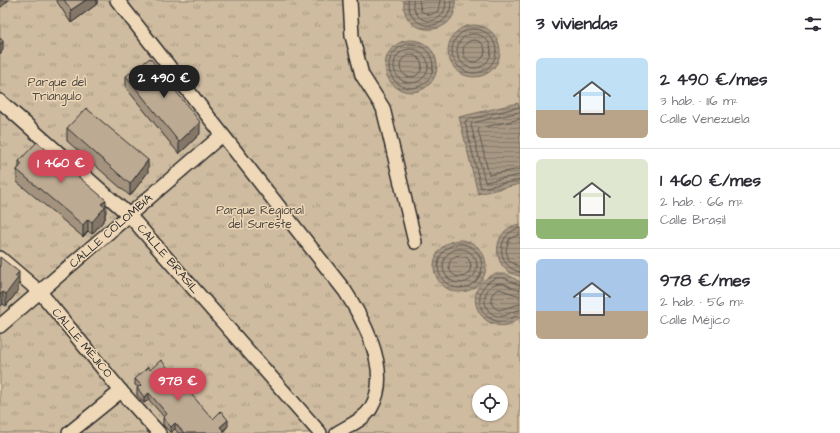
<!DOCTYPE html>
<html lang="es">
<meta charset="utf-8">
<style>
:root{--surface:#fff;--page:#f7f7f7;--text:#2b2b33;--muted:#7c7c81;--line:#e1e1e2;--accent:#d1495b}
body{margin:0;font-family:"Architects Daughter",sans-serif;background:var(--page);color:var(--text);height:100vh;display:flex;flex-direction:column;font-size:15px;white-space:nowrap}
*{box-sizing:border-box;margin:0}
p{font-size:13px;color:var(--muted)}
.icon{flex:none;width:22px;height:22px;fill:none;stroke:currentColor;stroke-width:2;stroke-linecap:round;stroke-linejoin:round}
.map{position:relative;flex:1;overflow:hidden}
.details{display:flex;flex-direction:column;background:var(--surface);width:320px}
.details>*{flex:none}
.fabs{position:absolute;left:472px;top:385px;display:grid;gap:8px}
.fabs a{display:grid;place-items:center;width:36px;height:36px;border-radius:50%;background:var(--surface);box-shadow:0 1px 3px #0004;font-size:20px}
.price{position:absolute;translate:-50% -34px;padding:0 9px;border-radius:14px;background:var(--accent);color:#fff;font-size:13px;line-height:26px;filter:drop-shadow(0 1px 2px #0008)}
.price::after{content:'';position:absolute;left:50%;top:24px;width:12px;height:9px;margin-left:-6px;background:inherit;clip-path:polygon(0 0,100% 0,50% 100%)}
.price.selected{background:#222;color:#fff}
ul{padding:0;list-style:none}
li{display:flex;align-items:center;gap:12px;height:100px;padding:0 16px}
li+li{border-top:1px solid var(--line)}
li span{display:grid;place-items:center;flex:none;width:112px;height:80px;border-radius:6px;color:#555}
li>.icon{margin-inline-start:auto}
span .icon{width:48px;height:48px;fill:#fffc;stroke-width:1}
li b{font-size:17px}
h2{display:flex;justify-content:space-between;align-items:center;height:48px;padding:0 16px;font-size:17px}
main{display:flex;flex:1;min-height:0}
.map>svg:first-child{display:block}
.park{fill:url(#park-tufts);stroke:#7d7466;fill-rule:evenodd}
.water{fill:url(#water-rules);stroke:#756c60}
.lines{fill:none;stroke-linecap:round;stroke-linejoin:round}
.shore{stroke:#5d574f;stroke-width:1}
.street-casing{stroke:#2b2b2b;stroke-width:16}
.street{stroke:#efd8b8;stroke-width:13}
.wall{fill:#a2927e;stroke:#2b2b2b}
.shaded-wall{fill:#847767;stroke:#2b2b2b}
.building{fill:#bcaa93;stroke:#2b2b2b}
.labels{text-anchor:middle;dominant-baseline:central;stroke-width:3;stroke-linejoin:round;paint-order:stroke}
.park-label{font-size:12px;fill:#4c4842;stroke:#efd8b8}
.street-label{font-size:12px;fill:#2b2b2b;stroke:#efd8b8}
</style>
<main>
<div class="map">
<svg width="520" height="433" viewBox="0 0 520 433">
<defs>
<pattern id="park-tufts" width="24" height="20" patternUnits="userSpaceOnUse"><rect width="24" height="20" fill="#cfbca0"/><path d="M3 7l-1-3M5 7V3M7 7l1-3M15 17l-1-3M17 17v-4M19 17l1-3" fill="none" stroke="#a89983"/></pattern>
<pattern id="water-rules" width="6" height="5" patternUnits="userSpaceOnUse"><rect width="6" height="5" fill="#a79884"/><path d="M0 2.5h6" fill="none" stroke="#887c6c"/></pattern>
</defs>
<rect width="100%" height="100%" fill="#efd8b8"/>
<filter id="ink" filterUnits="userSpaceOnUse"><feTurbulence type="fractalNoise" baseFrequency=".025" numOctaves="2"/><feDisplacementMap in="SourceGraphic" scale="8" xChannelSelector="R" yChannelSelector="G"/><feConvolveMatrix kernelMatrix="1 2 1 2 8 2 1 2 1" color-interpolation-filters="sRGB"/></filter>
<g filter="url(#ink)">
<path class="park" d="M0,0H520V433H0ZM479,392H501V414H479Z"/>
<g class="water">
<path d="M404,0H455C460,39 399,39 404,0Z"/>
<circle cx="474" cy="51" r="26"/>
<circle cx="411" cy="66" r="26"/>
<polygon points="518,103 520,111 520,184 478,194 459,117"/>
<path d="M520,224V276C490,272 490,228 520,224Z"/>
<circle cx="460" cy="266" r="26"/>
<path d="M495,274H507L520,282V317C490,347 451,291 495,274Z"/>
</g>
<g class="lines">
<g class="shore">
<path d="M408,0C407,34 453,34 451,0"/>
<path d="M413,0C412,28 447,28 446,0"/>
<polyline points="419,0 421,11 430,15 438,11 440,0"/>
<circle cx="474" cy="51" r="22"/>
<circle cx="474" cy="51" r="17"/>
<circle cx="474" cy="51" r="11"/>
<circle cx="411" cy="66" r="22"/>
<circle cx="411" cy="66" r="17"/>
<circle cx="411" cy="66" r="11"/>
<polyline points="520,107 466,120 465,122 481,188 520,180"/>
<polyline points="520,112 472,123 471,125 485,182 520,175"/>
<polyline points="520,119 480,128 478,130 489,175 520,169"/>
<path d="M520,228C495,233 496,267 520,272"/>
<polyline points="520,234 509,239 506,250 509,261 520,267"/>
<circle cx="460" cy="266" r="22"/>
<circle cx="460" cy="266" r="17"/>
<circle cx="460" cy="266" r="11"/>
<path d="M520,285C512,284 507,276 497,278C474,283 474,317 497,321C507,323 512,316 520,315"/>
<path d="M520,290C512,290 508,283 500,283C482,284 479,311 497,316C506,318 511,310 520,310"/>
<path d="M520,296L499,289L493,293C489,300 491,307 499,310L520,304"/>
</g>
<defs>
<g id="street">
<path d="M117,0L345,291C365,322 392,372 371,408C364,420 348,426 337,433"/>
<polyline points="350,0 352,36 362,75 383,108 415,242"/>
<polyline points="0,101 129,215 320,433"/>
<polyline points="0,258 40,292 121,391 159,433"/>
<polyline points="0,326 222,135"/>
<polyline points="69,433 121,391"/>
</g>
</defs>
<use href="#street" class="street-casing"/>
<use href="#street" class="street"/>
</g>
<g class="wall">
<polygon points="56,0 97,0 97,4 71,23"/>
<polygon points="126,76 200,134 179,154 126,88"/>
<polygon points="67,128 148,172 130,196 67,141"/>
<polygon points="19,161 106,213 105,213 105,219 92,234 88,231 83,237 17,182 17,170 19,167"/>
<polygon points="0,257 19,284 18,285 18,291 6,306 3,304 0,307"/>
<polygon points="150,370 213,419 228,426 224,431 226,433 178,433 175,429 171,433 163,425 163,418 164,417 149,400 144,403 137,395 137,388 138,387 135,385 135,379"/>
</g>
<g class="shaded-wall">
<polygon points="0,0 9,0 0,8"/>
<polygon points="86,0 97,0 97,4 71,23 71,10"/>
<polygon points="3,41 3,50 0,54 0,45"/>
<polygon points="200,122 200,134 179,154 179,142"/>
<polygon points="148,160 148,172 130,196 130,184"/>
<polygon points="106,200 106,213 105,213 105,219 92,234 92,222 101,204"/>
<polygon points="88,219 88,231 83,237 83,225"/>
<polygon points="19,272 19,284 18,285 18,291 6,306 6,294 15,276"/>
<polygon points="3,292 3,304 0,307 0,295"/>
<polygon points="149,393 149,400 144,403 144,397"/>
<polygon points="228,420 228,426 221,433 220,427"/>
<polygon points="175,423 175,429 171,433 171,427"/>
</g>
<g class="building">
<polygon points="64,0 86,0 71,10"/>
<polygon points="0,38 3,41 0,45"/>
<polygon points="150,58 200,122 179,142 126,76"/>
<polygon points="86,108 148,160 130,184 67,128"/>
<polygon points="37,142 106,200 101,204 105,207 92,222 88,219 83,225 17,170 22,164 19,161"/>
<polygon points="0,257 19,272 15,276 18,278 6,294 3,292 0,295"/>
<polygon points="161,360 213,419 221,411 228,420 220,427 226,433 184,433 175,423 171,427 163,418 167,414 149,393 144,397 141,393 137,388 141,385 135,379 148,367 150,370"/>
</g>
</g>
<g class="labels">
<g class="park-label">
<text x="57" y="82">Parque del<tspan x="57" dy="14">Triangulo</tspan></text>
<text x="260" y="210">Parque Regional<tspan x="260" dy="14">del Sureste</tspan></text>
</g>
<g class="street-label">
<text transform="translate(111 231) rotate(-41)">CALLE COLOMBIA</text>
<text transform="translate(168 259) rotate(49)">CALLE BRASIL</text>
<text transform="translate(82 343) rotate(50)">CALLE MÉJICO</text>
</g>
</g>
</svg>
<div class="fabs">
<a><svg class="icon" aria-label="locate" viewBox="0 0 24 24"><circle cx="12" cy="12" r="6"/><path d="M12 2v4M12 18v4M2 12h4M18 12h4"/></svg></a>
</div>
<b class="price selected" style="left:164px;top:99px">2 490 €</b>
<b class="price" style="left:61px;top:184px">1 460 €</b>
<b class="price" style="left:178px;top:402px">978 €</b>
</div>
<section class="details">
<h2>3 viviendas<svg class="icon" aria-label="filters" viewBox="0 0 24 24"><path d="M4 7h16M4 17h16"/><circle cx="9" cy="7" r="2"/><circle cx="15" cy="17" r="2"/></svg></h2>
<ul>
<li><span style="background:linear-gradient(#bfe0f5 65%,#b9a48a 0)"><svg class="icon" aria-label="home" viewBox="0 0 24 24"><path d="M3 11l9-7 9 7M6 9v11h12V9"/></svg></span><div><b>2 490 €/mes</b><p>3 hab. · 116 m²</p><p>Calle Venezuela</p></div></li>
<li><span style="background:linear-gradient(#dfe7d0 75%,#8fb573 0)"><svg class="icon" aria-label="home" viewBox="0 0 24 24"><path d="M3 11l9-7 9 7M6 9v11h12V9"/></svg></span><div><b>1 460 €/mes</b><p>2 hab. · 66 m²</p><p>Calle Brasil</p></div></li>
<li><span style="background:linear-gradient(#a9c7e8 65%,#b9a48a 0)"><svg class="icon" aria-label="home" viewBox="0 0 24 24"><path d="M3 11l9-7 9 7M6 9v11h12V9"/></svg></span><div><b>978 €/mes</b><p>2 hab. · 56 m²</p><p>Calle Méjico</p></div></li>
</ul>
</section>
</main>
